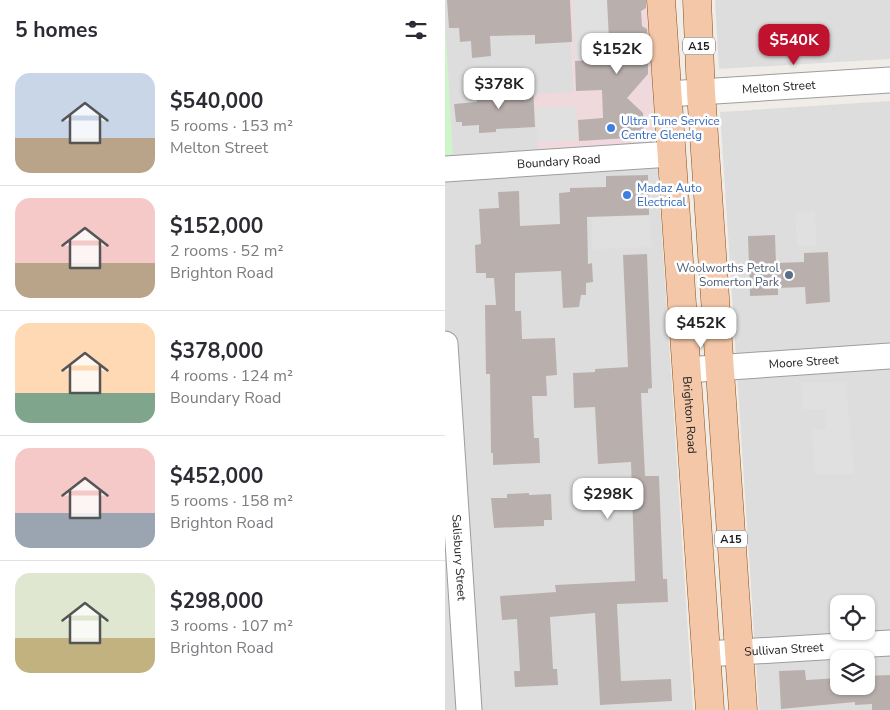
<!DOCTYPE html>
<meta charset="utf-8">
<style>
:root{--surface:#fff;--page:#f7f7f7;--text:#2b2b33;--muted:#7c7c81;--line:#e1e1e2;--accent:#c0112e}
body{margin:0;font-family:"Nunito Sans",sans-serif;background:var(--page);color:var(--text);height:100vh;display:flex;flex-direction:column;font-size:19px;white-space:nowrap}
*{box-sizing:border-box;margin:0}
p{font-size:16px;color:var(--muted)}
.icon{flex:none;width:28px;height:28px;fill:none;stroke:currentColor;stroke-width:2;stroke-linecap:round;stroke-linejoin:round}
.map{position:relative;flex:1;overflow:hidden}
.panel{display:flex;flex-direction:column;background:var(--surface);width:445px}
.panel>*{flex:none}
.controls{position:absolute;left:385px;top:595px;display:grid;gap:10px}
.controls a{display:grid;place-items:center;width:45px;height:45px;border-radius:10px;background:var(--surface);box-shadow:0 1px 4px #0004;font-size:25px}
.price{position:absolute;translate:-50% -42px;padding:0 11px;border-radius:10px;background:#fff;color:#222;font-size:16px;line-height:32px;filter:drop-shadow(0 1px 2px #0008)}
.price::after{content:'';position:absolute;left:50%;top:30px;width:15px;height:11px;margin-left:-8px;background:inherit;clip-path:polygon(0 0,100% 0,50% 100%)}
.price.selected{background:var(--accent);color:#fff}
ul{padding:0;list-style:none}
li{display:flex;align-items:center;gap:15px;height:125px;padding:0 15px}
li+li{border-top:1px solid var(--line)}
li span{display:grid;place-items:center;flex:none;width:140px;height:100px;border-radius:15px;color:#555}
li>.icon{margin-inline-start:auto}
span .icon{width:60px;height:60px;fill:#fffc;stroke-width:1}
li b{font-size:21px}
h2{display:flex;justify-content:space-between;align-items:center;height:60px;padding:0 15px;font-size:21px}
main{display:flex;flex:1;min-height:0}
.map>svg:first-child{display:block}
.residential{fill:#deddde;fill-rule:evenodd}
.commercial{fill:#efd9dc}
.park{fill:#cdf5c9}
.parking{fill:#e0e0e0}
.building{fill:#b9b0ad}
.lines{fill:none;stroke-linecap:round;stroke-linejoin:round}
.minor-casing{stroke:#9d9d9d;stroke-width:27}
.major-casing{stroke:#904f0d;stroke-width:29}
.minor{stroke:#fff;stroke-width:25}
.major{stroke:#f4c7a8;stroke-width:28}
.shop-dot{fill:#3f7fe0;stroke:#fff;stroke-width:2}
.service-dot{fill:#5c6f8a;stroke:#fff;stroke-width:2}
.labels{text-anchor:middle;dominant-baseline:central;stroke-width:5;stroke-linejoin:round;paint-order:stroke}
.shield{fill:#fff;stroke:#636363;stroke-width:1}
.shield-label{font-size:11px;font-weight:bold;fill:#202020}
.street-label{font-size:12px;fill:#202020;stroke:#fff}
.shop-label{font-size:12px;fill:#366cbe;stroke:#fff;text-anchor:start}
.service-label{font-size:12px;fill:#4e5e75;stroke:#fff;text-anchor:end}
</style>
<main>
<section class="panel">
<h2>5 homes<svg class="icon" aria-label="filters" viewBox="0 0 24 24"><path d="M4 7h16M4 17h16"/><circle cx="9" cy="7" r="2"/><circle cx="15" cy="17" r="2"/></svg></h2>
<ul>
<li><span style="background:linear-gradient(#c9d6e8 65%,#b9a48a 0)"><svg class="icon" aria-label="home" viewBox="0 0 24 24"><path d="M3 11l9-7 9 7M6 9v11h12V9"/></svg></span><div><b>$540,000</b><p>5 rooms · 153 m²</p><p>Melton Street</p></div></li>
<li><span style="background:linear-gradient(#f6c9c9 65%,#b9a48a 0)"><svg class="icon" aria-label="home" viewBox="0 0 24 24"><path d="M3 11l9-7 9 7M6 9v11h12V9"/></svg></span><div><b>$152,000</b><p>2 rooms · 52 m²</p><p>Brighton Road</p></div></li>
<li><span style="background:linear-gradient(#ffd9b3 70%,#7fa58c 0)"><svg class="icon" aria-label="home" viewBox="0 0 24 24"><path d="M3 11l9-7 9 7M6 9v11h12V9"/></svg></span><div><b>$378,000</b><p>4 rooms · 124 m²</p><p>Boundary Road</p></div></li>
<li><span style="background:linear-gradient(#f6c9c9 65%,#9aa5b1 0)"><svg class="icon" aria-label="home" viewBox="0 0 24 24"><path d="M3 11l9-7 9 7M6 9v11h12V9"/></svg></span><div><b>$452,000</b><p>5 rooms · 158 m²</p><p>Brighton Road</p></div></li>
<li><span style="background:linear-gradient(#dfe7d0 65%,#c2b280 0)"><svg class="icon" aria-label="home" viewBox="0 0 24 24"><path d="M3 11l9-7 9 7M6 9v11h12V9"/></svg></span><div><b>$298,000</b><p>3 rooms · 107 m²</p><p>Brighton Road</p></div></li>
</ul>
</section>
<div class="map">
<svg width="445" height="710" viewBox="0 0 445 710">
<rect width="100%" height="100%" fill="#f0ece8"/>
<g class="residential">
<polygon points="0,0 124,0 129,92 211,143 248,710 0,710"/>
<polygon points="270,0 445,0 445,59 274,69"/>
<path d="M445,101V710H314L275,112ZM394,604H421V631H394ZM394,659H421V686H394Z"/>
</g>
<polygon class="commercial" points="124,0 202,0 211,143 93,149 89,94 129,92"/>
<polygon class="park" points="0,21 8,154 0,155"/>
<g class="parking">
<polygon points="128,0 162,0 164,59 130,60"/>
<polygon points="131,106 133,140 93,142 91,108"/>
<polygon points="370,211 372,246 352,246 350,212"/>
<polygon points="204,215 207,247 147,249 147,218"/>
<polygon points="401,382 409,474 370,475 367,430 381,429 380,409 358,409 356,383"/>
</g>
<g class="building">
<polygon points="2,0 125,0 127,42 90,44 90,35 45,36 46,56 27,58 26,41 15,42 14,28 4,28"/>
<polygon points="162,0 201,0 201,8 196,11 197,26 202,29 203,47 191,56 203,64 203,74 182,98 198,113 200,137 134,141 133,120 158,118 157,90 131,91 130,61 165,59"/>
<polygon points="88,87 90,127 51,129 51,132 34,133 34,125 17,126 17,122 11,122 9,104 32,102 31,93"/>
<polygon points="203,175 204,215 142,217 143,264 147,263 148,282 141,283 141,295 136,295 134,307 118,308 116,271 70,273 70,311 76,311 77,339 110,338 112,375 101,376 102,396 87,396 89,438 94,438 95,463 48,465 48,453 46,453 45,374 41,374 40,305 51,305 49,278 41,278 41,273 31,273 30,245 36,244 34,209 54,208 53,192 74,191 75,226 115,224 114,193 125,192 125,188 161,187 161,176"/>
<polygon points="330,235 331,263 359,262 359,253 383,252 385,302 361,304 360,287 333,288 333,295 305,296 303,236"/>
<polygon points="202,254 207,388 203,389 203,393 196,393 200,476 214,476 218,579 222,579 223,602 172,604 176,681 226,679 227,701 155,705 150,613 105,617 108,669 112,669 113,685 70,687 69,671 75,671 72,619 57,620 55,596 111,592 110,585 190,581 186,462 153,464 150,407 129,408 128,373 150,372 150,369 183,367 178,255"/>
<polygon points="84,493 84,495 106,494 107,520 99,520 99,526 49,528 46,498 62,498 62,494"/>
<polygon points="360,670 361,680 394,678 394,686 421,686 421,676 445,675 445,710 427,710 427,704 410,705 410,702 336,709 334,671"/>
</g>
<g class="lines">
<defs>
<g id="minor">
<path id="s1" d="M222,94L445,80"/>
<path id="s2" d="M0,169L226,154"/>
<path id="s3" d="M0,344L24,710"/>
<path id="s4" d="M241,370L445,356"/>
<path id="s5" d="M261,654L445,643"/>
</g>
<g id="major">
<path id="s6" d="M216,0L265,710"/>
<polyline points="252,0 256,92 298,710"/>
</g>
</defs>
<use href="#minor" class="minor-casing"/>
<use href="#major" class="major-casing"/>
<use href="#minor" class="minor"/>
<use href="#major" class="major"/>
</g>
<g class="shop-dot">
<circle cx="166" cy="128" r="5"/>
<circle cx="182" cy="195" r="5"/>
</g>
<circle class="service-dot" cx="344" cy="275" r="5"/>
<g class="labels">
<g class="shield">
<rect x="238" y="37.5" width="32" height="17" rx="4"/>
<rect x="270" y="530.5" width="32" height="17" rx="4"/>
</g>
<g class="shield-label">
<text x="254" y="46">A15</text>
<text x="286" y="539">A15</text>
</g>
<g class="street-label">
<text stroke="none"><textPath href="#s1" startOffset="112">Melton Street</textPath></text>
<text stroke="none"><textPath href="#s2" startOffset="114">Boundary Road</textPath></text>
<text stroke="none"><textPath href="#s4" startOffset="118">Moore Street</textPath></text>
<text stroke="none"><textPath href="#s6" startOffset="416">Brighton Road</textPath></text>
<text stroke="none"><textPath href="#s3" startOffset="214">Salisbury Street</textPath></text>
<text stroke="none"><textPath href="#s5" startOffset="78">Sullivan Street</textPath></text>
</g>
<g class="shop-label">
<text x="176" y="121">Ultra Tune Service<tspan x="176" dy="14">Centre Glenelg</tspan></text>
<text x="192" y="188">Madaz Auto<tspan x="192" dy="14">Electrical</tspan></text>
</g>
<g class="service-label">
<text x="334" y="268">Woolworths Petrol<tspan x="334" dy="14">Somerton Park</tspan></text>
</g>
</g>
</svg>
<div class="controls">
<a><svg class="icon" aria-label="locate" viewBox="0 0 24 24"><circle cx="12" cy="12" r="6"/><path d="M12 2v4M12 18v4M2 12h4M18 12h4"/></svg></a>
<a><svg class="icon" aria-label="layers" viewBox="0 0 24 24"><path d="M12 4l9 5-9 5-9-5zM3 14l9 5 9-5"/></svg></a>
</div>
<b class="price selected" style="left:349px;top:66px">$540K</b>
<b class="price" style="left:172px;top:75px">$152K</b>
<b class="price" style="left:54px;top:110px">$378K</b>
<b class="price" style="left:256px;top:349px">$452K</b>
<b class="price" style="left:163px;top:520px">$298K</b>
</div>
</main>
